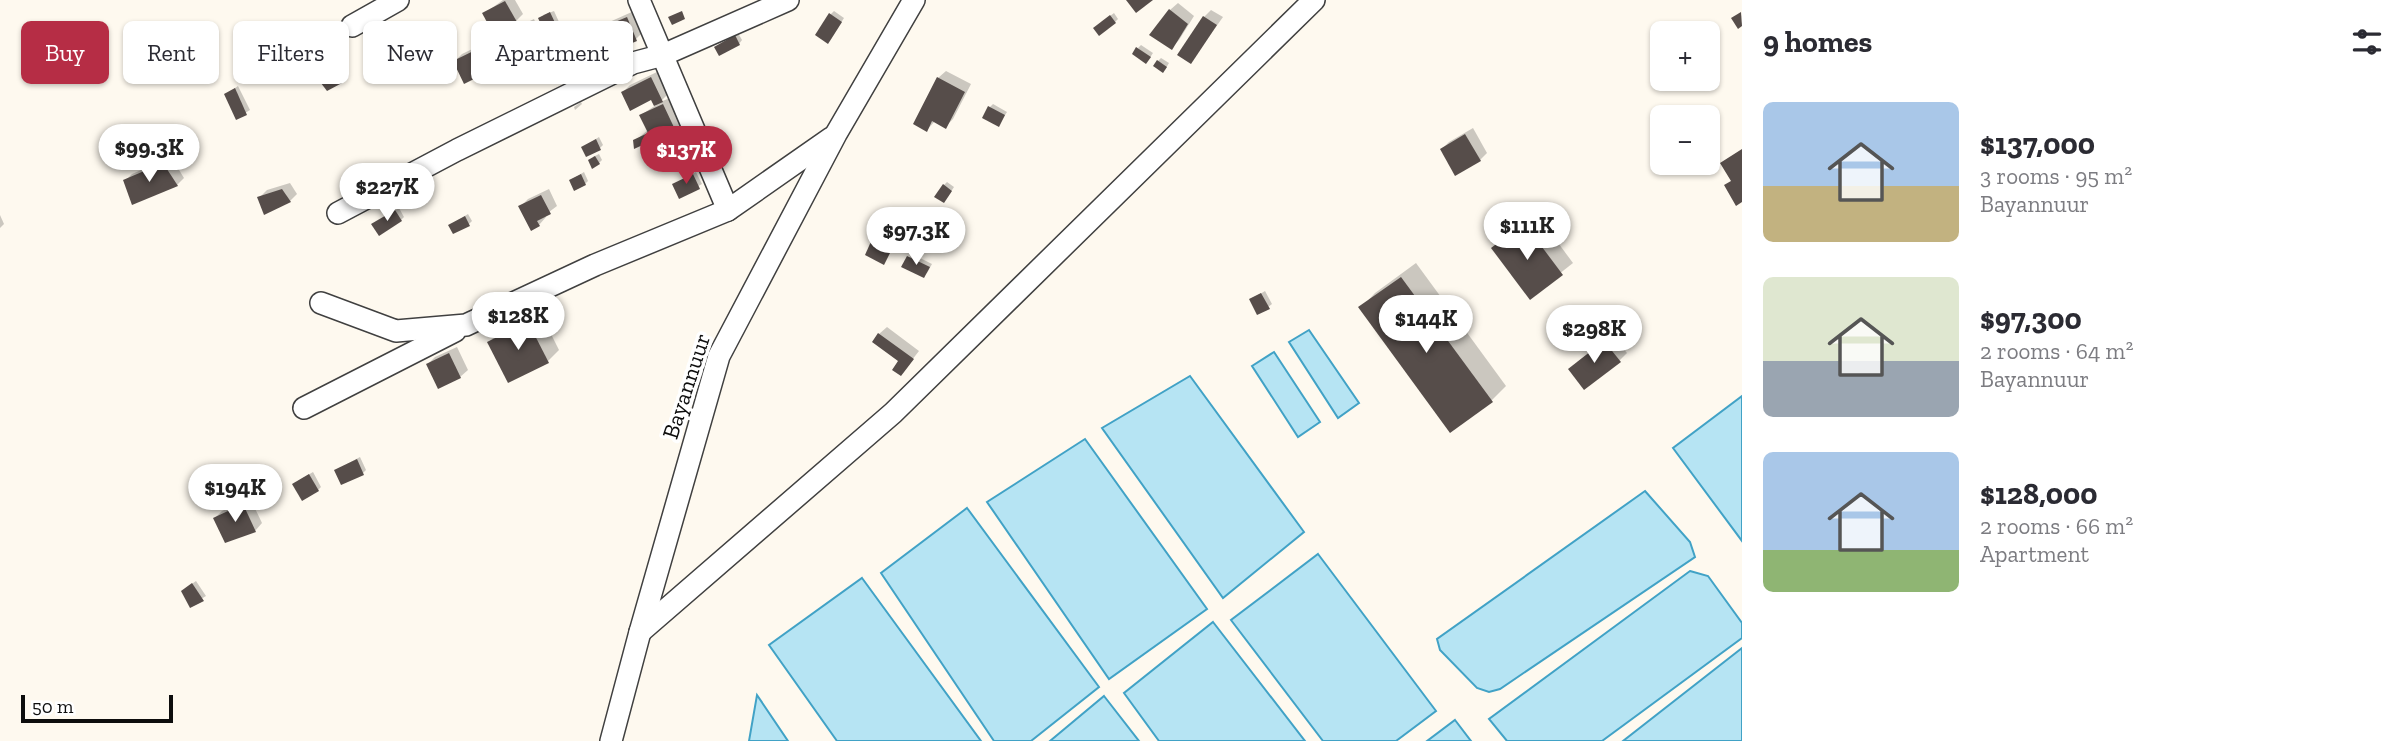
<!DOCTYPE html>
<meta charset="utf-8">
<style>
:root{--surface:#fff;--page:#f7f7f7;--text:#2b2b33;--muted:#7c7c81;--accent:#b62d45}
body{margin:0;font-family:"Zilla Slab",serif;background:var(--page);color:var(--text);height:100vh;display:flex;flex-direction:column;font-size:26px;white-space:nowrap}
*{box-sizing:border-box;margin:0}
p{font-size:23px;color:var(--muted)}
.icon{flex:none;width:38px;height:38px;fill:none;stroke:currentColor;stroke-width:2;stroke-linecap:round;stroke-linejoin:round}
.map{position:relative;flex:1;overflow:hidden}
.drawer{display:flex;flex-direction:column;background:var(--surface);width:665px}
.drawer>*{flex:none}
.banner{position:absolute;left:21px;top:21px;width:665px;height:63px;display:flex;gap:14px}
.tools{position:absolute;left:1650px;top:21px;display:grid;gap:14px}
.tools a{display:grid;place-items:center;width:70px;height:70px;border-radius:10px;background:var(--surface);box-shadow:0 2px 5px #0004;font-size:35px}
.scale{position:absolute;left:21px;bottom:18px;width:152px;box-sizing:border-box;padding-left:7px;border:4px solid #0d0d0d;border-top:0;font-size:19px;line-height:24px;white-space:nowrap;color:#0d0d0d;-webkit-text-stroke:5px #fff;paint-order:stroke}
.price{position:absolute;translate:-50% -60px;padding:0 16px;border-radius:24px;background:#fff;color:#222;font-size:23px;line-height:46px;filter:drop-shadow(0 2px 4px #0008)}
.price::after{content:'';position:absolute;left:50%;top:42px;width:21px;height:16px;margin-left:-10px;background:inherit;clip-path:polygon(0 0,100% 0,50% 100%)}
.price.active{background:var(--accent);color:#fff}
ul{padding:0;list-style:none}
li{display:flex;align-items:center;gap:21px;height:175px;padding:0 21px}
li span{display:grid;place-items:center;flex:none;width:196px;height:140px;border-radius:10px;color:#555}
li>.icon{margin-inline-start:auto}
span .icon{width:84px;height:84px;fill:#fffc;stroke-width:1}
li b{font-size:30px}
h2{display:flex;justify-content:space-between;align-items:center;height:84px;padding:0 21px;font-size:30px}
.pill{padding:0 24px;border-radius:10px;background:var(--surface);box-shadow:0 2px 5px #0004;font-size:24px;line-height:63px}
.pill.active{background:var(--accent);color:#fff}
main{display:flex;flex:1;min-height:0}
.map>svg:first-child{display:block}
.water{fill:#b6e4f3;stroke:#41a2c6;stroke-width:2}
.shadow{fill:#0003}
.building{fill:#564d4a}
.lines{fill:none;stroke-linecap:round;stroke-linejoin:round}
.minor-casing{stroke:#404040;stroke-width:24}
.minor{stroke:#fff;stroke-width:21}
.labels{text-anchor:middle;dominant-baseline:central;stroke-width:7;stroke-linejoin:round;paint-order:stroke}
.street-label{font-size:23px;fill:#0d0d0d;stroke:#fff}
</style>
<main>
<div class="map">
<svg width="1742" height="741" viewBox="0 0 1742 741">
<rect width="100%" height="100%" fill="#fef9ef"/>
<g class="water">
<polygon points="1309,330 1359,403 1338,418 1289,342"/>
<polygon points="1274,352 1320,422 1298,437 1252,366"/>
<polygon points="1190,376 1304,532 1223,598 1102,428"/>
<polygon points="1742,396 1742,541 1673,448"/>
<polygon points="1085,439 1207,609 1109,679 987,502"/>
<polygon points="1645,491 1690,542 1695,557 1500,689 1489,692 1477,688 1440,650 1437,639"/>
<polygon points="967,508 1099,687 1031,741 994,741 881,573"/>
<polygon points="1318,554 1436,711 1396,741 1323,741 1231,620"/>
<polygon points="1690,571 1708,576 1742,623 1742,638 1602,741 1507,741 1489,719"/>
<polygon points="862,578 981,741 837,741 769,645"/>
<polygon points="1213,622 1305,741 1159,741 1124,693"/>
<polygon points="1742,648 1742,741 1623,741"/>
<polygon points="757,695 788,741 749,741"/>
<polygon points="1104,696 1139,741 1050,741"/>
<polygon points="1455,720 1471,741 1427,741"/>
</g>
<g class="shadow">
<polygon points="503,0 515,0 523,14 516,21 485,13"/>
<polygon points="1178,3 1194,16 1179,40 1172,47 1170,10"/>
<polygon points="1211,10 1223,17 1191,62 1204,17"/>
<polygon points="554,11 559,22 556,25 543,15"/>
<polygon points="634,11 643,32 636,39 598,31 605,24"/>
<polygon points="834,11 844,18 831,39 831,14"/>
<polygon points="1114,13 1118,19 1115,22 1098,25"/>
<polygon points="534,19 539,31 532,38 523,36 501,47 503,52 489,69 455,61 462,54"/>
<polygon points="441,28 445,36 442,39 412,44"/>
<polygon points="738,33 742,40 739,44 716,47"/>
<polygon points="330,36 348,74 341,81 301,54 309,47"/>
<polygon points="1141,45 1153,53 1149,59 1138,48"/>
<polygon points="1161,58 1169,63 1166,68 1158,61"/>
<polygon points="659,71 669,93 660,102 670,98 686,129 678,137 661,134 635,141 648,130 641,115 656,105 652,98 623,92 630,85"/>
<polygon points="946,71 971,84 953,119 946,126 935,121 927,130 938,78"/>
<polygon points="238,86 250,110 237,118 226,94"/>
<polygon points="581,102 582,104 575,110 574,107"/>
<polygon points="993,104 1007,112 999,125 990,107"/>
<polygon points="1473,128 1487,153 1480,160 1442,149 1449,142"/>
<polygon points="599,137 603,145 600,148 583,147"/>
<polygon points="599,154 602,160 599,163 593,157"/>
<polygon points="171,157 184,178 177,185 125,181 132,174"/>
<polygon points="584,172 588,181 585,184 571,180"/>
<polygon points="696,172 702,184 680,196 674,184"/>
<polygon points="947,182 954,187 947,198 944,185"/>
<polygon points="290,183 297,194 290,201 259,198 267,190"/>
<polygon points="549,189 557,206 545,215 546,217 539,225 521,206 528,199"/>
<polygon points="399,208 404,217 401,220 377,222"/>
<polygon points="1536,213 1573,263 1530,297 1494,248"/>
<polygon points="468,214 472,221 469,224 450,225"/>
<polygon points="0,215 4,224 0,228"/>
<polygon points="878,235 895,243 884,263 867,254"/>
<polygon points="912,254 932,264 927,273 904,266"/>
<polygon points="1416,263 1506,386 1491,401 1361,308 1375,293"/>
<polygon points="1265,291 1272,304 1268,307 1255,297"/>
<polygon points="540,312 559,350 548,361 489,342 501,331"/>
<polygon points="887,327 919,351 901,374 901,360 879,334"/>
<polygon points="1612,335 1627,353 1620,360 1577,362"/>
<polygon points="457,347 468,370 460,377 428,364 435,357"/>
<polygon points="360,457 366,470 363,473 336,470"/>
<polygon points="313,472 321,487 318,490 298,481"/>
<polygon points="250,498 262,523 255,531 215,518 222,511"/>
<polygon points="196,581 206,596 191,605 186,588"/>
</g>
<g class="building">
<polygon points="1126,0 1153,0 1136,13"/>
<polygon points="505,1 517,22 494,35 482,13"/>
<polygon points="1169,9 1188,24 1172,50 1149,35"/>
<polygon points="682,11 685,19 672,25 668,17"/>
<polygon points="550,12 557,27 545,33 538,18"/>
<polygon points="1741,12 1742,26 1738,29 1731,18"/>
<polygon points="829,13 842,22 828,44 815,35"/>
<polygon points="1110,15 1116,23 1099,36 1093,28"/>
<polygon points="1203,16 1217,25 1191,64 1177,55"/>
<polygon points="627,17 637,41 606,54 596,30"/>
<polygon points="526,25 533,39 525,43 523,38 493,53 497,61 487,65 490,71 464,84 453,61"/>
<polygon points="437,29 443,40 416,55 410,44"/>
<polygon points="735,35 740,45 719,56 714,47"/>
<polygon points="323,42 342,83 327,91 299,54"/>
<polygon points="1136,47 1151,57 1146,64 1132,54"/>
<polygon points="1157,60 1167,67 1163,73 1153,66"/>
<polygon points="651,77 663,102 654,106 651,100 630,111 621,92"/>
<polygon points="937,77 965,92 946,129 932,121 927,132 913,124"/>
<polygon points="235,88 247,115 236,120 224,94"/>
<polygon points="663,104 679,138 664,145 660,137 634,149 633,140 648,133 639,115"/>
<polygon points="988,106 1005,115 999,127 982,118"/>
<polygon points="1465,134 1481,161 1455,176 1440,149"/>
<polygon points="596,139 601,150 586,157 581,147"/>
<polygon points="1742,149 1742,202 1736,206 1724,185 1731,181 1720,163"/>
<polygon points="595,156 600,164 592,169 588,160"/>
<polygon points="163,163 178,186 132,205 123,180"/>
<polygon points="581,174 586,185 574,191 569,180"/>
<polygon points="693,174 700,189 679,199 672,184"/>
<polygon points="943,184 952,191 944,203 934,197"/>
<polygon points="282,189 291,202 264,215 257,197"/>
<polygon points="541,195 551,214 537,221 540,226 531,231 518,206"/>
<polygon points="395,210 402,221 379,236 371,224"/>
<polygon points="465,216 470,226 453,234 448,225"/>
<polygon points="1524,223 1563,275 1530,300 1491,248"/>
<polygon points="873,237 893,247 884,265 865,255"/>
<polygon points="907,256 930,267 924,278 901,267"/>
<polygon points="1401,277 1493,402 1450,433 1358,307"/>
<polygon points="1261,293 1270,309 1257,315 1249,299"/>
<polygon points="528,322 549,363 508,383 487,342"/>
<polygon points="878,333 914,359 901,376 892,370 898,361 872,342"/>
<polygon points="1604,341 1621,362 1584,390 1568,369"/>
<polygon points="449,353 461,378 438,389 426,364"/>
<polygon points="357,459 364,475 341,485 334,470"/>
<polygon points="309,474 319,491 302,501 292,484"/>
<polygon points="243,504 256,532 225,543 213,518"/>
<polygon points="192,583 204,601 190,608 181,591"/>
</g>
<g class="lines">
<defs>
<g id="minor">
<polyline points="639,0 728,210 831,138"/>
<polyline points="352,26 398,0"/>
<polyline points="338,213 457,150 633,63 663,55 788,0"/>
<polyline points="321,303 396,331 466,325 595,265 728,210"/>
<polyline points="304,408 455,331"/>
<polyline points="640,632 893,413 1314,0"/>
<polyline points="611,741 640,632 719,356 836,134 914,0"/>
</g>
</defs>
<use href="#minor" class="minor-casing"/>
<use href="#minor" class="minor"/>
</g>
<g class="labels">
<g class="street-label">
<text transform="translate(686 386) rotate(-72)">Bayannuur</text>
</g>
</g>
</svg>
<div class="tools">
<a>+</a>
<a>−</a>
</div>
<div class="scale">50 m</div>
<b class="price" style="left:149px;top:184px">$99.3K</b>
<b class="price active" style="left:686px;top:186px">$137K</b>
<b class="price" style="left:387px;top:223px">$227K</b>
<b class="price" style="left:1527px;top:262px">$111K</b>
<b class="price" style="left:916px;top:267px">$97.3K</b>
<b class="price" style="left:518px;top:352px">$128K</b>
<b class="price" style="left:1426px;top:355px">$144K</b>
<b class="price" style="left:1594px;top:365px">$298K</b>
<b class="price" style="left:235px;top:524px">$194K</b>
<div class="banner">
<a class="pill active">Buy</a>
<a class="pill">Rent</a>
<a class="pill">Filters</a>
<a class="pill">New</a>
<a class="pill">Apartment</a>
</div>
</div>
<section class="drawer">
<h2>9 homes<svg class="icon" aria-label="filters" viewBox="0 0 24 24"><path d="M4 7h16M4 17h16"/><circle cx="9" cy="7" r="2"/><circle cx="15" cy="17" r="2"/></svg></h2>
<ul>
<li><span style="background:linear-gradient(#a9c7e8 60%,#c2b280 0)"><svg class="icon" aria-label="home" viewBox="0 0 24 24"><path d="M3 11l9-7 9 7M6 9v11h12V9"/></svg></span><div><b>$137,000</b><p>3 rooms · 95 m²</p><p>Bayannuur</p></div></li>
<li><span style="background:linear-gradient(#dfe7d0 60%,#9aa5b1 0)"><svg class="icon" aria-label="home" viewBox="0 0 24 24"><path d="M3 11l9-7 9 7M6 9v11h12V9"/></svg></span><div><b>$97,300</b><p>2 rooms · 64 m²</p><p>Bayannuur</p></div></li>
<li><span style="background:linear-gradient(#a9c7e8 70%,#8fb573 0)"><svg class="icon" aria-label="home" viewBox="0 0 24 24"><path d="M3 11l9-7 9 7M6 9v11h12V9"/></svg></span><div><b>$128,000</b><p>2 rooms · 66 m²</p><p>Apartment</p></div></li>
</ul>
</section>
</main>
